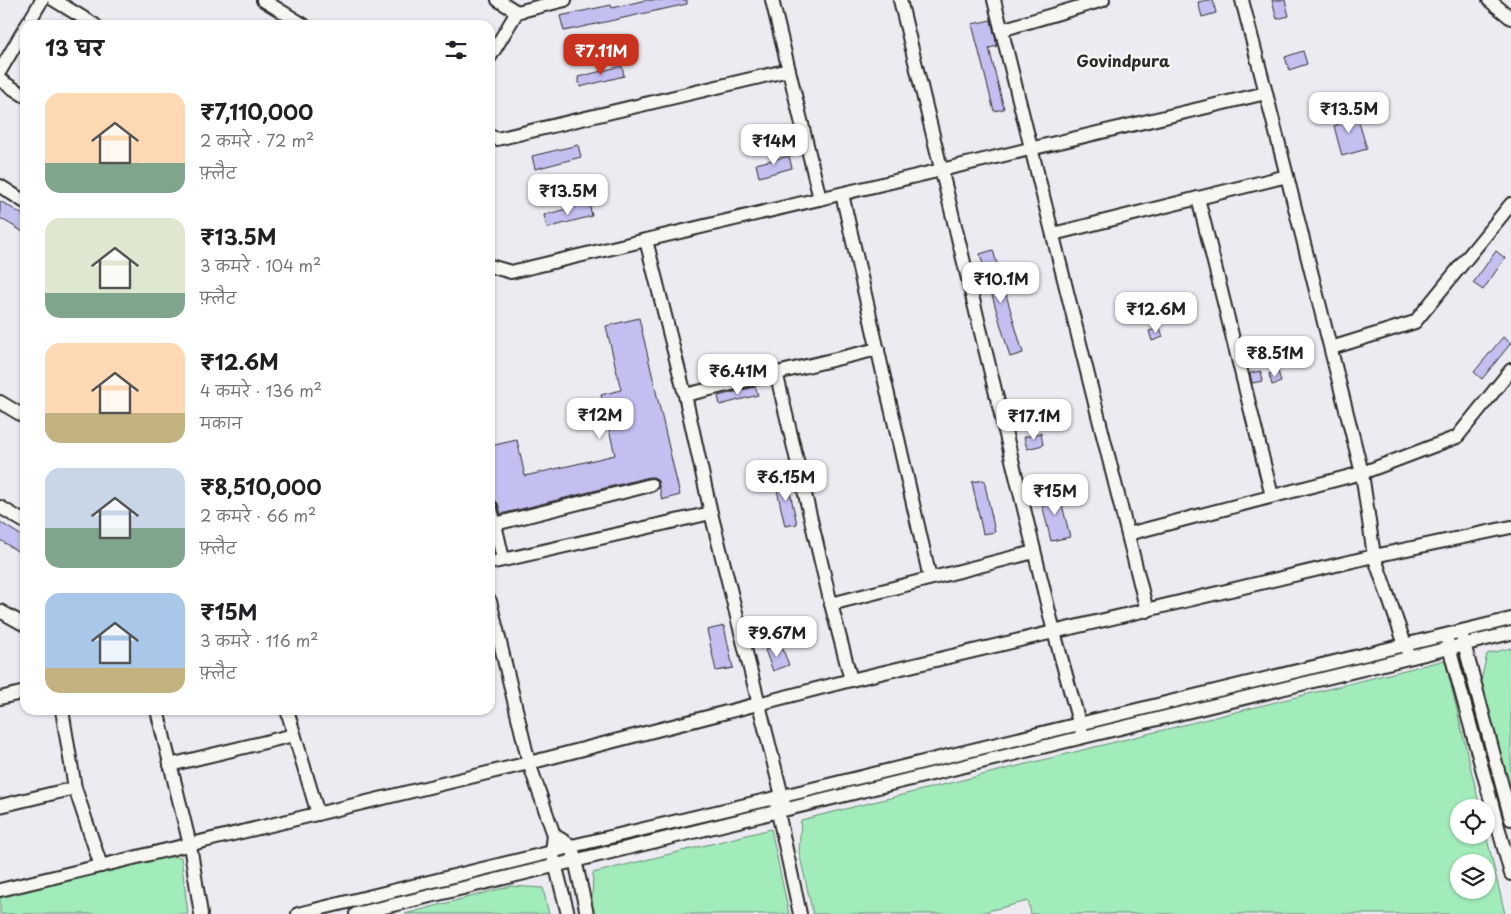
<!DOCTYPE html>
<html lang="hi">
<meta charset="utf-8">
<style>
:root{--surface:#fff;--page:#f6f6f6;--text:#202124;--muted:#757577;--accent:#c8321e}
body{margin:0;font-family:"Playpen Sans","Playpen Sans Deva",sans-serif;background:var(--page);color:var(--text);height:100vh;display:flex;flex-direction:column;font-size:19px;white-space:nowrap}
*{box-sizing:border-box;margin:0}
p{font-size:16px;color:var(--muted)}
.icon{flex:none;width:28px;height:28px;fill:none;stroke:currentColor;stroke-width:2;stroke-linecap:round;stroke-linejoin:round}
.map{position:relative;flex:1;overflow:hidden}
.drawer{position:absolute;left:20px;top:20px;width:475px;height:695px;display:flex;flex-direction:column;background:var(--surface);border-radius:15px;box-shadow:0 1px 4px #0004}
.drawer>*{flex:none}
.fabs{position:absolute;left:1450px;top:799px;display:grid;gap:10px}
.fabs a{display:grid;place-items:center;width:45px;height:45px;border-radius:50%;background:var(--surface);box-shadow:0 1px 4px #0004;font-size:25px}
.price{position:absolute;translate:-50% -42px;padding:0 11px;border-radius:10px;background:#fff;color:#222;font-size:16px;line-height:32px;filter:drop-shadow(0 1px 2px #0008)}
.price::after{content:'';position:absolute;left:50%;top:30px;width:15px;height:11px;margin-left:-8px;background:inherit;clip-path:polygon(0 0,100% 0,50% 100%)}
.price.active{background:var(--accent);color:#fff}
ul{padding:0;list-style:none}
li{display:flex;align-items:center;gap:15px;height:125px;padding:0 25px}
li span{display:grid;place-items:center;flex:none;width:140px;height:100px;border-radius:15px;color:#555}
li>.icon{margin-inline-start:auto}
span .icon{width:60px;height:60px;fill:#fffc;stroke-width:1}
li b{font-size:21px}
h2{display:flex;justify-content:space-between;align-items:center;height:60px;padding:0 25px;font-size:21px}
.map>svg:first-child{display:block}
.green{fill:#a2ebba;stroke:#668b72;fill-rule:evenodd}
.building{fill:#c3bff1;stroke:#2b2b2b}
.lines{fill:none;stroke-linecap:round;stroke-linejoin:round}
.minor-casing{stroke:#2b2b2b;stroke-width:16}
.minor{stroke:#f6f6f2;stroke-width:12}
.labels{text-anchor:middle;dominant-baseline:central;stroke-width:5;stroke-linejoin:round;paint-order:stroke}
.neighbourhood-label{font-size:16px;font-weight:bold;fill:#2b2b2b;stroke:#f6f6f2}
</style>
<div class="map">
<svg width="1511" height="914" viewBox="0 0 1511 914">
<rect width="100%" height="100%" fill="#ecebf2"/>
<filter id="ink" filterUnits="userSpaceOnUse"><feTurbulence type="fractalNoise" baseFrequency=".02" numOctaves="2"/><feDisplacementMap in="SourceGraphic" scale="10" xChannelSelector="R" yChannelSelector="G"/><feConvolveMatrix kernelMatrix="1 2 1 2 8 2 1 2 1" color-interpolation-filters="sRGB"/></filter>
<g filter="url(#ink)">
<g class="green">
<polygon points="1511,648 1511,792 1481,681 1487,654"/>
<path d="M1445,660L1480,807L1459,808V835H1486V834L1505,914H1031L1028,901L976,914H813L799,852L801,820ZM1486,862V890H1459V862Z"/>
<polygon points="771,829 789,914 594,914 592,903 593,873"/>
<polygon points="165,857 181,857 188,914 0,914 0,897"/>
<polygon points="511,886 543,888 549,914 405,914"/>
</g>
<g class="building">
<polygon points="646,0 687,0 687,4 564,31 560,16 611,5 612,8"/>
<polygon points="1208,0 1213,0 1216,13 1202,17 1198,2"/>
<polygon points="1272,0 1285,0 1289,16 1277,19"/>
<polygon points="991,20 997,46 989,48 1004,109 994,111 972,24"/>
<polygon points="1303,51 1307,64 1289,70 1285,57"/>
<polygon points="622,66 624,76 580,87 578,77"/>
<polygon points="1350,110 1353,120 1358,119 1367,149 1342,156 1334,126 1339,124 1336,114"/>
<polygon points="578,145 581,157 535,169 532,156"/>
<polygon points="789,156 792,168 759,177 756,164"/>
<polygon points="0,201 25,216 25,233 0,218"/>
<polygon points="589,203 592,216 547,228 544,215"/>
<polygon points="993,250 1023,353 1010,357 980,254"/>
<polygon points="1496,251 1505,258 1483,290 1473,283"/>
<polygon points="639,318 680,495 662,500 658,481 654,477 649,477 501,514 498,503 492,498 490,490 490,446 517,440 525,476 615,455 601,395 621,390 606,326"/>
<polygon points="1160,328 1163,337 1152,341 1149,331"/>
<polygon points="1503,337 1511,343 1482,379 1474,372"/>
<polygon points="1261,371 1263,381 1252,383 1250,373"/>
<polygon points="1278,371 1281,382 1272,385 1269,374"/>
<polygon points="755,387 758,395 720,405 718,396"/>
<polygon points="1041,433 1043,445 1027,449 1024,437"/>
<polygon points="787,479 797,524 785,526 775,481"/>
<polygon points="984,480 995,532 983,534 972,482"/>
<polygon points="1059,492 1070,537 1051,541 1040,496"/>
<polygon points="0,522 25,538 25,556 0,540"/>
<polygon points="724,626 733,668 716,671 707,630"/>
<polygon points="781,645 789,665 773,671 765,650"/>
</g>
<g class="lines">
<defs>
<g id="minor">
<polyline points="54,0 95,25"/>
<polyline points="263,0 304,25"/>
<polyline points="498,0 517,12"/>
<polyline points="772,0 820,199"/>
<polyline points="900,0 1054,632 1082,733"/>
<polyline points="994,0 1147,611"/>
<polyline points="1242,0 1266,93 1362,473 1374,556 1408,653"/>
<polyline points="1489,0 1511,18"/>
<polyline points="27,25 42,0"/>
<polyline points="1001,30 1103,0"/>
<polyline points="490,57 517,12 565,0"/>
<polyline points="0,71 25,28"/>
<polyline points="0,80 25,96"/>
<polyline points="490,136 497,139 789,70"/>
<polyline points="0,186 25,202"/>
<polyline points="842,194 930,578"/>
<polyline points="1198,198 1272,496"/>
<polyline points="1053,234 1287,176"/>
<polyline points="646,240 685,395 711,513 784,804"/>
<polyline points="490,266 511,272 1266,93"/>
<polyline points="1331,348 1415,322 1511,204"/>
<polyline points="776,372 831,604 851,680"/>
<polyline points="685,395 878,349"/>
<polyline points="0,402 25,417"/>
<polyline points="490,506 495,524"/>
<polyline points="0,507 25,522"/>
<polyline points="1128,534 1362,473 1457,437 1511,370"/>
<polyline points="503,559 495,524 651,485"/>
<polyline points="490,563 711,513"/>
<polyline points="490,601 529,763 554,835 552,852 568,914"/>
<polyline points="831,604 1034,552"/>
<polyline points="0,611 25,625"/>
<polyline points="1462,636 1511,819"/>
<polyline points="1447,640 1511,874"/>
<polyline points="0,698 25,692"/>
<polyline points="62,710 75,788 101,866"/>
<polyline points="157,710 190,845 201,914"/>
<polyline points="287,710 318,814"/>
<polyline points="170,765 294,735"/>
<polyline points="776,803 800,914"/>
<polyline points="0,806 75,788"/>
<polyline points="554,835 572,846 587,914"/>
<polyline points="0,890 529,763 851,680 1374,556 1511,527"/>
<polyline points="298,914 552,852 572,846 775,798 1511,619"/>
<polyline points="356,914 1511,633"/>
</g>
</defs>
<use href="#minor" class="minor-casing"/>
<use href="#minor" class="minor"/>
</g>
</g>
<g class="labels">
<g class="neighbourhood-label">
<text x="1123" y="60">Govindpura</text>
</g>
</g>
</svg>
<div class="fabs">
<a><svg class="icon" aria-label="locate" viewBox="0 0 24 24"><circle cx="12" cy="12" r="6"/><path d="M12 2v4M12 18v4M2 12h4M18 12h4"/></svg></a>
<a><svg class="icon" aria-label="layers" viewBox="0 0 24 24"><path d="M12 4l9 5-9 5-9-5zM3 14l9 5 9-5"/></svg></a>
</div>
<b class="price active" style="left:601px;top:76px">₹7.11M</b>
<b class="price" style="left:1349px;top:134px">₹13.5M</b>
<b class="price" style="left:774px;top:166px">₹14M</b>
<b class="price" style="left:568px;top:216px">₹13.5M</b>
<b class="price" style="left:1001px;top:304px">₹10.1M</b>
<b class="price" style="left:1156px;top:334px">₹12.6M</b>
<b class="price" style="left:1275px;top:378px">₹8.51M</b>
<b class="price" style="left:738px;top:396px">₹6.41M</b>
<b class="price" style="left:600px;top:440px">₹12M</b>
<b class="price" style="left:1034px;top:441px">₹17.1M</b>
<b class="price" style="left:786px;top:502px">₹6.15M</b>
<b class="price" style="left:1055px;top:516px">₹15M</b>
<b class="price" style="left:777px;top:658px">₹9.67M</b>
<section class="drawer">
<h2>13 घर<svg class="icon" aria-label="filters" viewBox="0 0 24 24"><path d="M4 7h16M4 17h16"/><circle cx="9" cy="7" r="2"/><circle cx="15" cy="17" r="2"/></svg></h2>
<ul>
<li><span style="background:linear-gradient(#ffd9b3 70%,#7fa58c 0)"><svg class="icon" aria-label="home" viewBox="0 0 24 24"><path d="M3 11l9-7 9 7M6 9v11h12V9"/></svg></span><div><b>₹7,110,000</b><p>2 कमरे · 72 m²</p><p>फ़्लैट</p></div></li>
<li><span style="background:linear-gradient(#dfe7d0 75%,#7fa58c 0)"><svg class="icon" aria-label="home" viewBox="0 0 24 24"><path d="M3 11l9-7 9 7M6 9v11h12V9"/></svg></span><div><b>₹13.5M</b><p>3 कमरे · 104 m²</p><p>फ़्लैट</p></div></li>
<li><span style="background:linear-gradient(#ffd9b3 70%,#c2b280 0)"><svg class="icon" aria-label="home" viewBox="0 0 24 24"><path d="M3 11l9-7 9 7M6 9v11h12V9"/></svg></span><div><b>₹12.6M</b><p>4 कमरे · 136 m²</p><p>मकान</p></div></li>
<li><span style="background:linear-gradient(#c9d6e8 60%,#7fa58c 0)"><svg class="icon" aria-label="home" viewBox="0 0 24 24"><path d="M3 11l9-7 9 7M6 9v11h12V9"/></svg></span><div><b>₹8,510,000</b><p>2 कमरे · 66 m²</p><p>फ़्लैट</p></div></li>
<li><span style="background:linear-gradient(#a9c7e8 75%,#c2b280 0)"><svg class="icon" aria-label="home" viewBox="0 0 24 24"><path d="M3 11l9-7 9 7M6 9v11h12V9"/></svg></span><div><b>₹15M</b><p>3 कमरे · 116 m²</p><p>फ़्लैट</p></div></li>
</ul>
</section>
</div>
